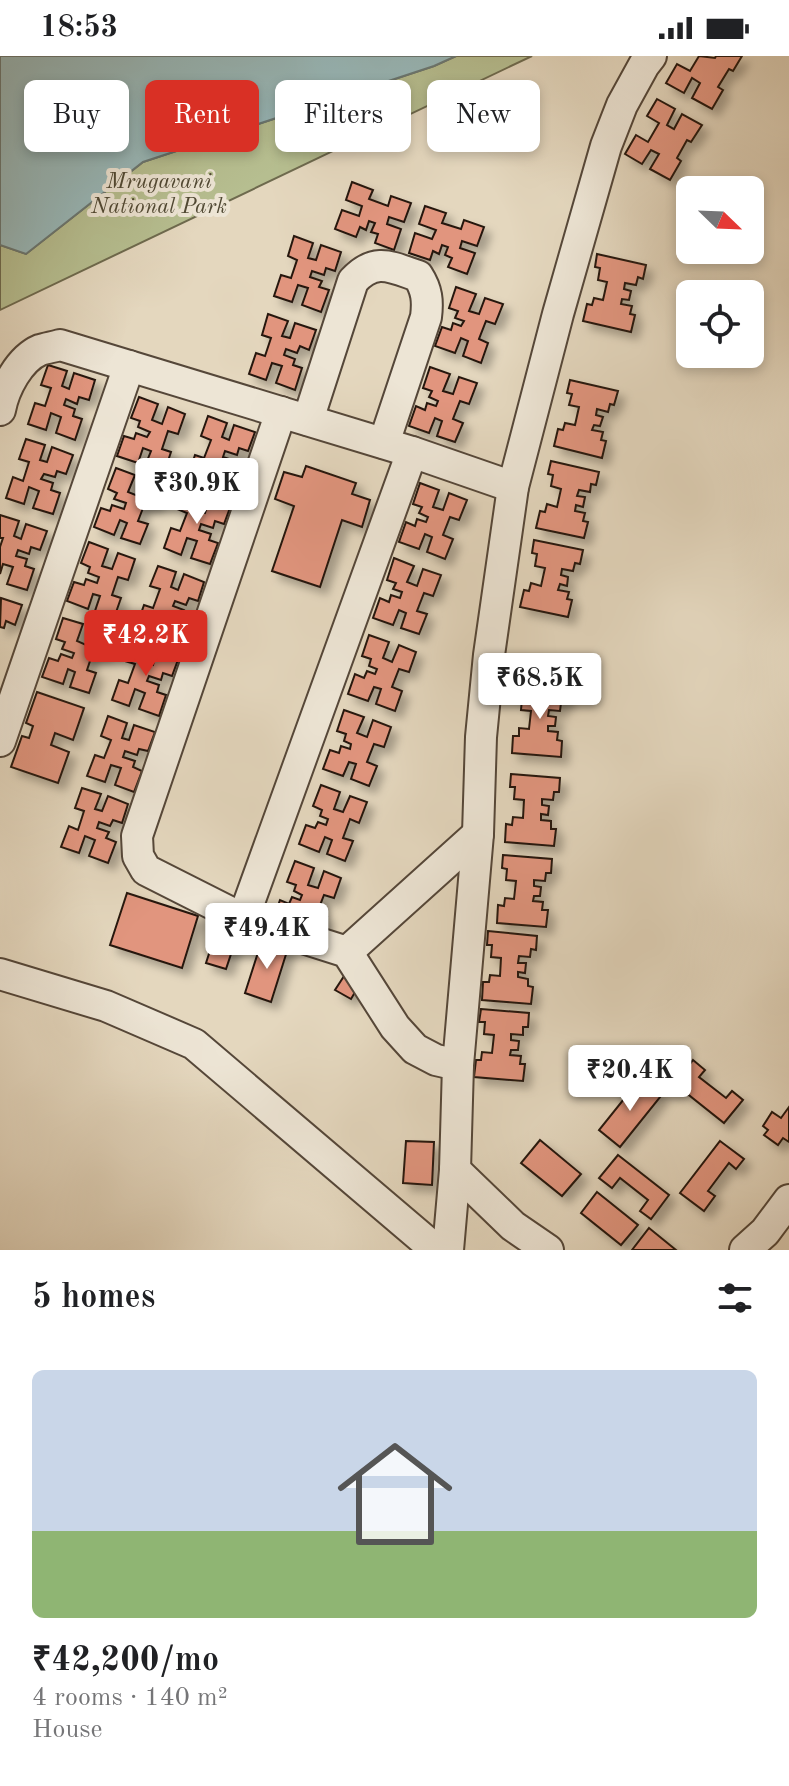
<!DOCTYPE html>
<meta charset="utf-8">
<style>
:root{--surface:#fff;--page:#f2f2f2;--text:#202124;--muted:#757577;--accent:#d93025}
body{margin:0;font-family:"Old Standard TT",serif;background:var(--page);color:var(--text);height:100vh;display:flex;flex-direction:column;font-size:30px;white-space:nowrap}
*{box-sizing:border-box;margin:0}
p{font-size:26px;color:var(--muted)}
.icon{flex:none;width:44px;height:44px;fill:none;stroke:currentColor;stroke-width:2;stroke-linecap:round;stroke-linejoin:round}
.map{position:relative;height:1194px;overflow:hidden}
.side{display:flex;flex-direction:column;background:var(--surface);flex:1}
.side>*{flex:none}
.guide{position:absolute;left:24px;top:24px;width:742px;height:72px;display:flex;gap:16px}
.needle{width:52px;rotate:113deg}
.tools{position:absolute;left:676px;top:120px;display:grid;gap:16px}
.tools a{display:grid;place-items:center;width:88px;height:88px;border-radius:12px;background:var(--surface);box-shadow:0 4px 12px #0003;font-size:40px}
.price{position:absolute;translate:-50% -68px;padding:0 18px;border-radius:8px;background:#fff;color:#222;font-size:26px;line-height:52px;filter:drop-shadow(0 2px 4px #0008)}
.price::after{content:'';position:absolute;left:50%;top:48px;width:24px;height:18px;margin-left:-12px;background:inherit;clip-path:polygon(0 0,100% 0,50% 100%)}
.price.on{background:var(--accent);color:#fff}
ul{padding:0;list-style:none}
li{display:grid;align-content:center;gap:16px;height:424px;padding:0 32px}
li span{display:grid;place-items:center;height:248px;border-radius:12px;color:#555}
li>.icon{margin-inline-start:auto}
span .icon{width:144px;height:144px;fill:#fffc;stroke-width:1}
li b{font-size:34px}
h2{display:flex;justify-content:space-between;align-items:center;height:96px;padding:0 32px;font-size:34px}
.tag{padding:0 28px;border-radius:12px;background:var(--surface);box-shadow:0 4px 12px #0003;font-size:28px;line-height:72px}
.tag.on{background:var(--accent);color:#fff}
.status{display:flex;justify-content:space-between;align-items:center;height:56px;padding:0 40px;background:var(--surface);direction:ltr}
.status svg{height:22px;fill:currentColor}
.map>svg:first-child{display:block}
.green{fill:#b6be90;stroke:#6e6a4e;stroke-width:2}
.water{fill:#98b8b9;stroke:#6a7874;stroke-width:2}
.building{fill:#e1957e;stroke:#25170d;stroke-width:2;filter:url(#shadow)}
.lines{fill:none;stroke-linecap:round;stroke-linejoin:round}
.minor-casing{stroke:#554739;stroke-width:34}
.minor{stroke:#ede5d5;stroke-width:30}
.labels{text-anchor:middle;dominant-baseline:central;stroke-width:8;stroke-linejoin:round;paint-order:stroke}
.park-label{font-size:22px;font-style:italic;fill:#504934;stroke:#ede5d5}
</style>
<div class="status"><b>18:53</b><svg viewBox="0 0 49 12"><path d="M0 12V9h3v3zM5 12V6h3v6zM10 12V3h3v9zM15 12V0h3v12zM26 1h20v11H26zM47 4h2v5h-2z"/></svg></div>
<div class="map">
<svg width="789" height="1194" viewBox="0 0 789 1194">
<defs>
<filter id="shadow"><feDropShadow dx="7" dy="7" stdDeviation="4" flood-color="#0004"/></filter>
</defs>
<rect width="100%" height="100%" fill="#e4d7be"/>
<filter id="stains"><feTurbulence type="fractalNoise" baseFrequency=".0025" numOctaves="4"/><feColorMatrix values="0 0 0 0 .2 0 0 0 0 .09 0 0 0 0 .02 0 0 0 .5 -.17"/></filter>
<radialGradient id="worn" r=".72"><stop offset=".6" stop-color="#630" stop-opacity="0"/><stop offset="1" stop-color="#630" stop-opacity=".3"/></radialGradient>
<polygon class="green" points="456,0 532,0 0,254 0,189 26,198 143,106 434,10"/>
<polygon class="water" points="0,0 456,0 434,10 143,106 26,198 0,189"/>
<g class="building">
<polygon points="699,0 715,2 716,0 742,0 733,15 729,13 718,31 723,34 712,53 692,42 700,27 692,22 684,37 666,27 677,8 690,15"/>
<polygon points="657,43 675,53 667,69 674,73 682,58 702,69 691,86 687,84 677,102 681,105 670,124 650,113 659,98 651,94 642,108 625,98 636,79 648,86 659,67 647,60"/>
<polygon points="352,126 373,134 369,143 388,150 391,140 411,147 404,166 389,161 387,168 401,173 394,194 375,187 378,178 371,176 375,167 369,165 366,174 360,171 356,181 335,173 342,154 359,160 362,150 346,144"/>
<polygon points="425,150 446,157 442,167 461,173 464,164 484,171 477,190 462,185 460,192 475,197 467,218 448,211 452,202 445,199 448,191 442,189 439,198 433,195 430,204 409,197 415,177 432,183 436,174 419,168"/>
<polygon points="294,180 313,187 308,202 316,204 321,189 341,196 335,215 326,212 324,219 312,215 310,221 322,225 319,231 329,234 321,256 302,249 308,232 298,229 292,246 274,240 281,219 291,222 297,204 288,200"/>
<polygon points="597,198 646,209 643,223 638,221 636,229 625,227 624,233 631,235 629,244 622,243 621,248 632,250 630,258 635,259 631,276 583,265 587,248 592,249 594,242 603,244 607,226 598,224 600,212 595,211"/>
<polygon points="456,231 476,238 469,255 479,258 485,242 503,248 495,268 486,265 479,283 488,287 481,307 463,300 468,285 461,282 455,297 435,290 442,271 451,274 453,267 461,270 464,265 455,262 458,255 449,252"/>
<polygon points="268,258 288,265 282,280 290,282 295,267 316,274 309,294 300,290 297,297 286,293 284,299 295,303 293,309 302,312 295,334 276,327 282,310 272,307 266,324 249,318 256,297 265,300 271,282 262,279"/>
<polygon points="48,309 67,315 62,330 69,333 74,317 95,324 89,344 79,341 77,348 66,343 64,349 75,353 73,360 82,363 75,384 56,377 61,361 51,357 46,374 28,368 35,347 45,350 51,332 41,329"/>
<polygon points="430,311 450,318 443,335 453,338 459,321 477,327 469,348 460,345 453,363 463,367 455,386 437,380 442,365 435,362 429,377 409,370 416,350 425,354 427,347 436,350 438,345 429,341 432,335 423,332"/>
<polygon points="570,324 618,335 614,349 610,348 608,356 597,353 596,359 603,361 600,370 594,369 592,374 603,376 601,384 606,385 602,402 554,390 558,373 563,374 565,367 575,369 579,351 569,349 572,338 567,337"/>
<polygon points="139,341 158,348 152,364 162,368 168,351 185,358 178,378 168,375 162,393 171,396 164,417 145,410 151,395 143,392 138,407 117,400 124,380 134,383 136,377 147,381 150,376 138,371 140,365 131,362"/>
<polygon points="208,360 227,367 222,381 229,384 234,369 255,376 248,395 239,392 237,399 225,395 223,401 235,405 233,411 242,414 234,436 215,429 221,412 211,409 205,426 188,420 195,399 204,402 211,384 201,380"/>
<polygon points="26,383 45,389 40,404 47,406 52,391 73,399 66,418 57,415 55,421 44,418 41,423 53,427 51,434 60,437 53,458 33,452 39,435 29,431 24,448 6,442 13,421 23,425 29,406 19,403"/>
<polygon points="551,405 599,416 596,429 591,428 590,436 579,434 577,440 585,441 583,451 576,449 575,455 585,457 583,465 588,466 584,482 536,472 540,455 545,456 547,448 557,451 561,433 551,430 553,419 548,418"/>
<polygon points="306,410 356,427 352,438 370,444 362,471 342,464 320,531 272,515 294,450 275,443 284,416 302,421"/>
<polygon points="116,412 135,419 128,436 138,440 145,423 162,429 154,450 145,447 138,465 148,468 140,488 121,482 127,467 120,464 114,479 94,471 101,452 110,455 112,449 124,453 126,447 114,443 117,437 108,433"/>
<polygon points="420,427 439,434 433,451 443,454 449,437 467,444 459,464 450,461 443,479 453,483 445,503 427,496 432,481 425,478 419,493 399,486 406,466 415,470 417,463 426,466 428,461 419,457 422,451 413,448"/>
<polygon points="184,433 203,440 198,454 205,457 210,442 231,449 224,468 215,465 213,472 201,468 199,474 211,478 209,484 218,487 210,508 191,502 197,485 187,482 181,499 164,492 171,472 180,475 187,457 177,453"/>
<polygon points="0,459 19,465 14,480 21,483 26,468 47,475 40,494 31,491 29,498 18,494 16,500 27,503 25,510 34,513 27,534 7,528 13,511 3,508 0,518 0,491 3,482 0,482"/>
<polygon points="534,484 583,494 580,508 575,507 573,515 562,513 561,519 568,521 567,530 560,528 558,534 569,536 567,543 572,544 568,561 520,551 524,534 529,535 531,527 541,530 545,512 535,510 537,498 532,497"/>
<polygon points="89,486 108,493 102,510 112,513 118,497 135,503 128,524 118,521 112,539 121,542 114,562 95,555 100,540 93,538 88,553 67,545 74,526 84,529 86,523 97,527 99,521 88,517 90,511 81,507"/>
<polygon points="394,502 414,510 407,526 417,530 423,513 441,519 433,540 424,537 417,555 427,558 419,578 401,572 406,557 399,554 393,569 373,562 380,542 389,546 391,539 400,542 402,536 393,533 396,527 387,524"/>
<polygon points="158,510 176,516 171,531 178,534 184,518 204,526 198,545 189,542 186,549 175,545 173,550 184,554 182,561 191,564 184,585 165,578 171,562 161,558 155,575 137,569 144,549 153,552 160,533 150,530"/>
<polygon points="1,542 22,549 15,569 6,565 4,572 0,571"/>
<polygon points="63,562 83,568 77,585 86,589 92,572 110,578 103,599 93,596 87,614 96,617 89,637 70,631 75,616 68,613 63,628 42,621 49,602 58,605 61,598 72,602 74,597 62,593 65,586 56,583"/>
<polygon points="369,579 389,586 383,602 392,606 399,589 416,596 409,616 399,613 392,631 402,635 395,655 376,648 381,633 374,631 368,645 348,638 355,618 364,622 367,615 375,618 377,613 369,610 371,603 362,600"/>
<polygon points="132,585 151,591 146,606 153,609 158,593 179,601 172,620 163,617 161,624 149,620 147,625 159,629 157,636 166,639 159,660 139,653 145,637 135,633 129,650 112,644 119,624 128,627 135,608 125,605"/>
<polygon points="518,629 567,633 566,647 561,647 560,655 549,654 548,660 556,661 555,670 548,670 548,675 558,676 557,684 562,685 561,701 512,697 513,680 519,680 519,672 529,673 531,655 521,654 522,643 517,642"/>
<polygon points="37,636 84,652 73,684 55,677 51,689 69,696 58,727 11,711 22,680 29,682 33,670 26,667"/>
<polygon points="344,654 364,661 357,677 367,681 373,664 391,671 384,691 374,688 367,706 377,710 369,730 351,723 356,708 349,706 343,720 323,713 330,694 339,697 341,690 350,693 351,688 344,685 346,678 337,675"/>
<polygon points="108,660 127,667 122,682 129,684 134,669 155,676 148,695 139,693 137,699 125,695 123,701 135,705 133,711 142,715 134,736 115,729 121,712 111,709 105,726 87,720 95,699 104,702 111,684 101,680"/>
<polygon points="511,718 560,722 559,736 554,736 553,744 542,743 542,749 549,750 548,759 541,758 541,764 551,765 551,773 556,773 554,790 505,786 506,768 512,769 513,761 523,762 524,744 514,743 515,731 510,731"/>
<polygon points="321,729 340,736 334,753 343,756 350,740 367,746 359,767 350,763 343,782 353,785 345,805 327,798 332,784 325,781 319,796 299,788 306,769 315,772 318,766 326,769 328,763 320,760 322,754 313,750"/>
<polygon points="82,732 101,738 95,753 102,755 108,740 128,748 122,767 113,764 110,770 99,766 97,772 109,776 106,782 116,786 108,807 89,800 95,784 85,780 79,797 61,791 69,770 78,774 84,755 75,752"/>
<polygon points="503,799 552,803 551,817 546,817 545,825 534,824 534,830 541,831 540,840 534,840 533,845 543,846 542,854 548,854 546,871 497,867 498,849 504,850 505,842 514,843 516,825 506,824 507,813 502,812"/>
<polygon points="295,805 314,812 308,829 318,832 324,815 341,822 334,842 324,839 317,857 327,861 320,881 301,874 306,859 299,856 293,871 273,864 280,844 289,848 292,841 300,844 302,839 294,835 296,829 287,826"/>
<polygon points="127,837 198,860 182,912 110,889"/>
<polygon points="218,870 238,877 226,913 206,907"/>
<polygon points="488,875 537,880 536,894 531,893 530,901 519,900 518,907 526,907 525,917 518,916 518,921 528,923 528,930 533,931 531,948 482,944 483,926 489,926 490,919 500,920 501,902 491,901 492,889 487,889"/>
<polygon points="262,884 288,892 271,946 245,937"/>
<polygon points="346,917 361,926 351,943 335,934"/>
<polygon points="481,953 529,957 528,971 523,971 523,979 511,978 511,984 519,985 518,994 511,994 510,999 521,1000 520,1008 525,1008 523,1025 474,1021 476,1004 481,1004 482,996 492,997 494,979 484,978 485,966 479,966"/>
<polygon points="693,1004 705,1014 699,1021 726,1042 732,1035 743,1044 724,1067 675,1028"/>
<polygon points="640,1023 661,1040 620,1091 599,1074"/>
<polygon points="789,1051 789,1086 783,1082 778,1089 764,1079 768,1074 763,1070 772,1056 781,1062"/>
<polygon points="540,1084 581,1118 562,1140 521,1107"/>
<polygon points="406,1085 434,1086 432,1129 403,1127"/>
<polygon points="720,1085 744,1103 736,1113 729,1107 708,1135 715,1140 704,1155 680,1137"/>
<polygon points="618,1099 669,1139 651,1163 640,1155 648,1144 620,1122 612,1132 599,1122"/>
<polygon points="597,1136 638,1169 621,1189 581,1157"/>
<polygon points="649,1172 676,1194 632,1194"/>
</g>
<g class="lines">
<defs>
<g id="minor">
<path d="M0,354C4,333 19,303 40,294C46,292 53,291 60,289L412,396L513,431"/>
<polyline points="281,356 137,780 138,800 146,814 243,863 347,896 395,971 415,993 436,1004 458,1009"/>
<path d="M308,364L353,225C375,201 391,211 418,220C427,234 428,245 426,261L384,387"/>
<polyline points="0,685 129,310"/>
<polyline points="243,863 412,396"/>
<polyline points="347,896 478,778"/>
<polyline points="0,918 106,950 194,988 436,1194"/>
<polyline points="455,1114 513,1170 548,1194"/>
<polyline points="448,1194 455,1114 458,1009 478,778 481,681 489,599 513,431 558,258 606,90 622,49 644,9 651,0"/>
<polyline points="745,1194 765,1176 789,1144"/>
</g>
</defs>
<use href="#minor" class="minor-casing"/>
<use href="#minor" class="minor"/>
</g>
<g class="labels">
<g class="park-label">
<text x="159" y="126">Mrugavani<tspan x="159" dy="25">National Park</tspan></text>
</g>
</g>
<rect width="100%" height="100%" filter="url(#stains)"/>
<rect width="100%" height="100%" fill="url(#worn)"/>
</svg>
<div class="tools">
<a><svg class="needle" viewBox="-14 -14 28 28"><path d="M0-13l5 13h-10z" fill="#e53935"/><path d="M0 13l5-13h-10z" fill="#757577"/></svg></a>
<a><svg class="icon" aria-label="locate" viewBox="0 0 24 24"><circle cx="12" cy="12" r="6"/><path d="M12 2v4M12 18v4M2 12h4M18 12h4"/></svg></a>
</div>
<b class="price" style="left:197px;top:470px">₹30.9K</b>
<b class="price on" style="left:146px;top:622px">₹42.2K</b>
<b class="price" style="left:540px;top:665px">₹68.5K</b>
<b class="price" style="left:267px;top:915px">₹49.4K</b>
<b class="price" style="left:630px;top:1057px">₹20.4K</b>
<div class="guide">
<a class="tag">Buy</a>
<a class="tag on">Rent</a>
<a class="tag">Filters</a>
<a class="tag">New</a>
</div>
</div>
<section class="side">
<h2>5 homes<svg class="icon" aria-label="filters" viewBox="0 0 24 24"><path d="M4 7h16M4 17h16"/><circle cx="9" cy="7" r="2"/><circle cx="15" cy="17" r="2"/></svg></h2>
<ul>
<li><span style="background:linear-gradient(#c9d6e8 65%,#8fb573 0)"><svg class="icon" aria-label="home" viewBox="0 0 24 24"><path d="M3 11l9-7 9 7M6 9v11h12V9"/></svg></span><div><b>₹42,200/mo</b><p>4 rooms · 140 m²</p><p>House</p></div></li>
</ul>
</section>
